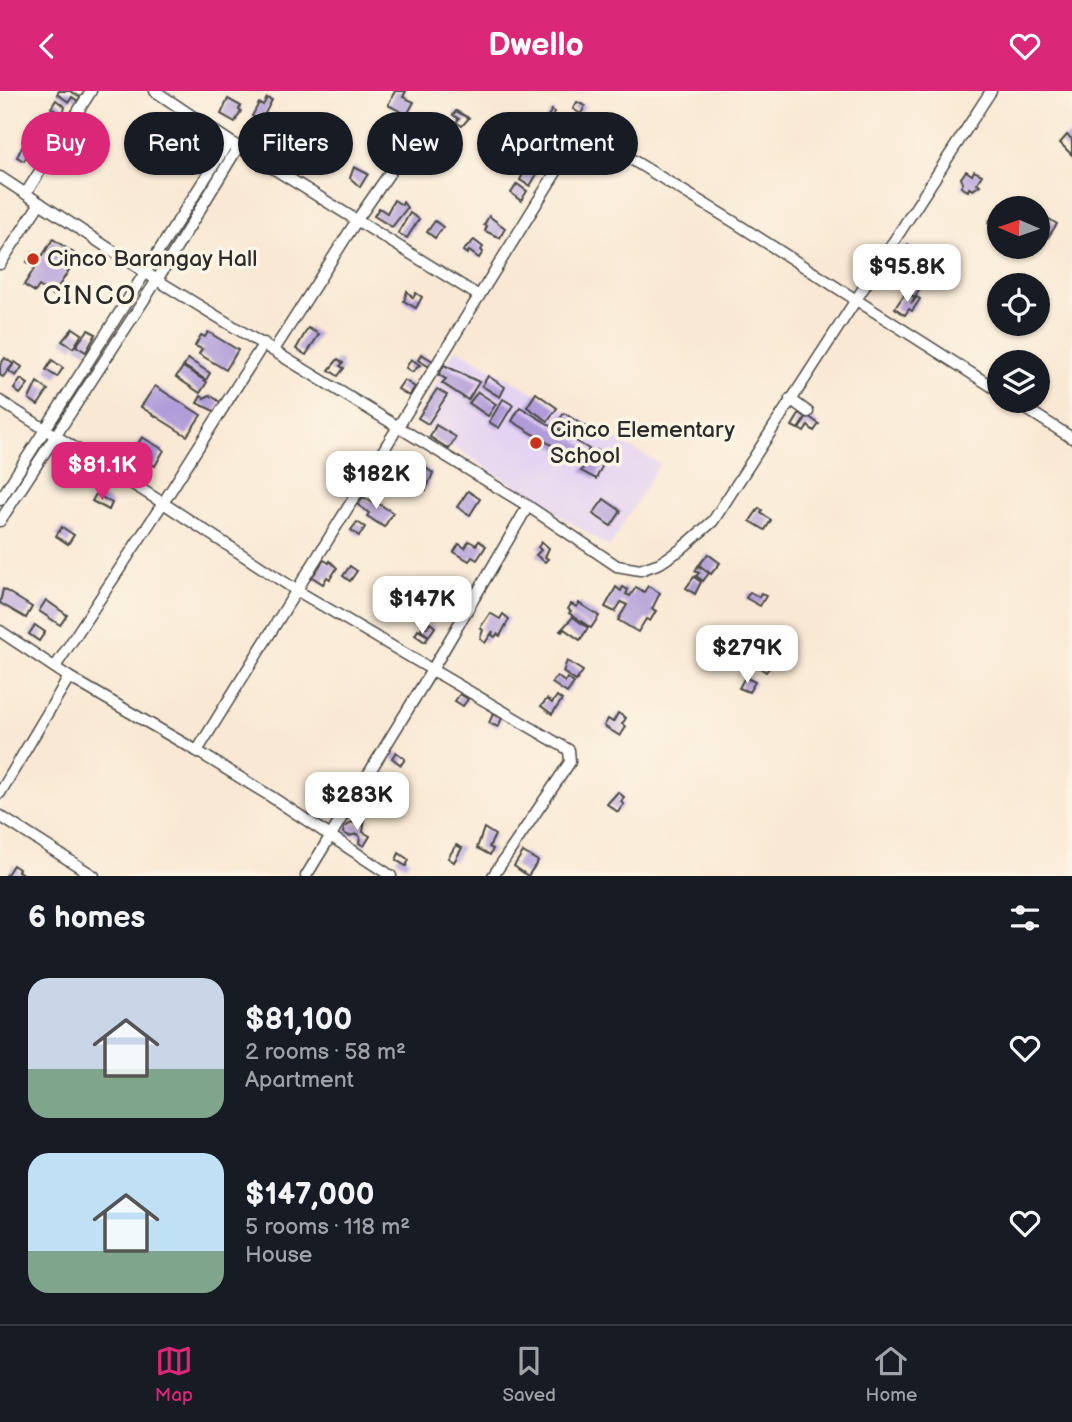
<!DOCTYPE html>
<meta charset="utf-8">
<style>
:root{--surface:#171b24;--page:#20242c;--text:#f1f3f6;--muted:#9ea1a6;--line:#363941;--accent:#db2777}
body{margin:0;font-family:"Balsamiq Sans",sans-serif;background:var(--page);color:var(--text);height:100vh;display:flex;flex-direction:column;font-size:26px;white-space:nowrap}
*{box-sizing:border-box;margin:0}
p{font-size:23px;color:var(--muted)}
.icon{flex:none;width:38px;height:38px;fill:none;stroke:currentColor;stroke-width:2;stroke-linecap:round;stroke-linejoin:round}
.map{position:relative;height:785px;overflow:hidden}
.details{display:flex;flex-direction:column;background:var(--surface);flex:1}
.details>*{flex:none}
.guide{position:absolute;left:21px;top:21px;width:700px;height:63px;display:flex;gap:14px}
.needle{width:46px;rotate:272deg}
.tools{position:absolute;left:987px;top:105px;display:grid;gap:14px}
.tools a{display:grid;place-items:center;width:63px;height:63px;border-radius:50%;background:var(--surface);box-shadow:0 2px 5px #0004;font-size:35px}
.price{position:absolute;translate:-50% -60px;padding:0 16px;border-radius:14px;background:#fff;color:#222;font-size:23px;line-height:46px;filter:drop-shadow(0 2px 4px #0008)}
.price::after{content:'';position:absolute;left:50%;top:42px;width:21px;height:16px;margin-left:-10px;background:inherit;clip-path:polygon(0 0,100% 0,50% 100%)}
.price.on{background:var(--accent);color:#fff}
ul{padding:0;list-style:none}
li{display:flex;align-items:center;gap:21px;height:175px;padding:0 28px}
li span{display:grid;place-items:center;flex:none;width:196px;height:140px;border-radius:21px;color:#555}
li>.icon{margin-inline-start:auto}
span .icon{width:84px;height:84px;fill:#fffc;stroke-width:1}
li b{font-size:30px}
h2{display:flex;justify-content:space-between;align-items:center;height:84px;padding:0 28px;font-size:30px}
.chip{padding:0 24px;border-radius:32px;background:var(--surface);box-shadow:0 2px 5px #0004;font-size:24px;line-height:63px}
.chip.on{background:var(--accent);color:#fff}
header{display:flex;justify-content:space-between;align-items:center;height:91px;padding:0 28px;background:var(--accent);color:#fff;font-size:32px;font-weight:700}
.tabs{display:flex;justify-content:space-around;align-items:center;height:98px;border-top:2px solid var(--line);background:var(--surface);font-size:19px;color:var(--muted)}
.tabs a{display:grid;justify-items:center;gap:4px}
.tabs .on{color:var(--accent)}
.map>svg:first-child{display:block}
.built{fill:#e4d3f2}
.building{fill:#b09cd9}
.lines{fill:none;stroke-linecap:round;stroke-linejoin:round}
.minor-casing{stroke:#4a4844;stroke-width:13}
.minor{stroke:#fff;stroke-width:10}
.poi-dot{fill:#c8321e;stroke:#fcf5e5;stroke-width:2.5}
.labels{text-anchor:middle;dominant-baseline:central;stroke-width:7;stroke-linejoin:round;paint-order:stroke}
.poi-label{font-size:23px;fill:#2b2b2b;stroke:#fcf5e5;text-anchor:start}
.quarter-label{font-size:26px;letter-spacing:2px;fill:#2b2b2b;stroke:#fcf5e5}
</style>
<header><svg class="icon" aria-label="back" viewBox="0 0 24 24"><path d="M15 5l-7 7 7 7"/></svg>Dwello<svg class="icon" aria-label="heart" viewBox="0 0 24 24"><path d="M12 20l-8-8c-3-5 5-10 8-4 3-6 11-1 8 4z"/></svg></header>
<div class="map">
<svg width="1072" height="785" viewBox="0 0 1072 785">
<rect width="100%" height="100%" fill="#fcf5e5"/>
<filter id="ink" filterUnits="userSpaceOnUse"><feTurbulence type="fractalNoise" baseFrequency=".0143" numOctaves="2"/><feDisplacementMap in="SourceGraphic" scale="14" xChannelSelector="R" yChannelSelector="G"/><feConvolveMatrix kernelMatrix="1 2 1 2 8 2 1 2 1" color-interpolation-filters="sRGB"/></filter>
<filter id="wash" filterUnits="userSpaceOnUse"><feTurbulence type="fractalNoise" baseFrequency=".00686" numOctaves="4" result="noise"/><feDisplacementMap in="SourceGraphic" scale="28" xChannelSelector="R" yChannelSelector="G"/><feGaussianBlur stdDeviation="1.57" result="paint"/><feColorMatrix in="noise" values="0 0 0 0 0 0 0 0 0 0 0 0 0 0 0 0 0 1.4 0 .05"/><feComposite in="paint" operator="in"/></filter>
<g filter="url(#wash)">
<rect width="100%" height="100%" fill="#f9e9d4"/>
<polygon class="built" points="455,257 660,373 609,456 416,331"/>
<g id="blocks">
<g class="building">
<polygon points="59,0 70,0 80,6 78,10 72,6 69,11 57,3"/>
<polygon points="395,0 406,0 403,6 414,11 407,24 388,14"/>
<polygon points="267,7 272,9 261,30 252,25 259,12 263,14"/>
<polygon points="228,8 241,15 239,18 241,20 235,31 221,23"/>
<polygon points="56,9 65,16 63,24 51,17"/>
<polygon points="577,11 585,15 581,23 573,18"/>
<polygon points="552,19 555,21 541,42 538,40"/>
<polygon points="456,20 469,27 462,35 456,31 459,28 453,24"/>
<polygon points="395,32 404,37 399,47 390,41"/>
<polygon points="1067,44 1072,48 1072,64 1060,52"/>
<polygon points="432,50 438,54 440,50 448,55 442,67 427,58"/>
<polygon points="22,56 30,59 24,70 17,66"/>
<polygon points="317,65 328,70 325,78 321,76 318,80 311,77"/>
<polygon points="354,76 368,83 360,96 350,87"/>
<polygon points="526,77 537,83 530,95 520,89"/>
<polygon points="966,80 972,84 974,80 982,84 977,92 980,94 973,99 969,97 968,100 961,96 963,92 961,87"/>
<polygon points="517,93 527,100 521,110 511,102"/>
<polygon points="394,109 402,114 403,111 407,117 392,136 374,125 379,117 387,122"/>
<polygon points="410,122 419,128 407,147 398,142"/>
<polygon points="994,123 999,127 997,138 988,132"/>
<polygon points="489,125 505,137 500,147 485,140 487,135 484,134"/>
<polygon points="1046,126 1057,133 1046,149 1038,143 1038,139"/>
<polygon points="435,130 443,136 435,147 427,141"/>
<polygon points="53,148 78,165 53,204 39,195 35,201 24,194"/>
<polygon points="474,149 483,156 481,159 483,161 479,167 469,160 467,163 463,160"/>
<polygon points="908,154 926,169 919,180 901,163"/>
<polygon points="33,161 40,165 33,175 27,171"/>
<polygon points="911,191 920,197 915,206 906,200"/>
<polygon points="407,200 413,207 416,202 422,206 416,217 404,210"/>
<polygon points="906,201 915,207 911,213 917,206 920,208 912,220 909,218 905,224 895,217"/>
<polygon points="73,237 82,243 73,257 62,250"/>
<polygon points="308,237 319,243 306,264 296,258"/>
<polygon points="88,239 96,243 86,261 76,255"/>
<polygon points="208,241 238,259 226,279 199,263 202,258 195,255 201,244 205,246"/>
<polygon points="421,263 433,270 430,276 418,269"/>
<polygon points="5,267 13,273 3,286 0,284 0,274"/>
<polygon points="188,268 210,282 206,289 184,275"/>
<polygon points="338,268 343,272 340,275 344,277 338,285 329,279"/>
<polygon points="411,268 420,274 412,281 406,277"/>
<polygon points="52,269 63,277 57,286 46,279"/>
<polygon points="15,271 22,276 16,285 9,280"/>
<polygon points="444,274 479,291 468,309 442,292 446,288 439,284"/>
<polygon points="183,276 207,291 200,302 176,286"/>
<polygon points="488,285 505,296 500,306 482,295"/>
<polygon points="21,288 28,293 20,303 14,298"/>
<polygon points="404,289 415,296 409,305 398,298"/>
<polygon points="37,291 48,299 38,314 29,308"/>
<polygon points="155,295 201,324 187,345 141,316"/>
<polygon points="437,298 447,304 428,333 418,327"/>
<polygon points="478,301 496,313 488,325 469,312"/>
<polygon points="536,302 557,317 548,330 527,316"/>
<polygon points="210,304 220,311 216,321 197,312 201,305 204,307"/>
<polygon points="503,308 513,314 499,337 489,331"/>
<polygon points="520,316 589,358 581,372 512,330"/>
<polygon points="564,322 587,337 578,350 555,335"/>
<polygon points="800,322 806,326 798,338 792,335"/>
<polygon points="808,325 819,333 814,340 808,335 804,341 799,338"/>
<polygon points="436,334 456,346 449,358 430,346"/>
<polygon points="142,346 164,359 155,375 133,361"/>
<polygon points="597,359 606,367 596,388 581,380"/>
<polygon points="393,371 406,380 402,389 407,392 403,399 387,389 393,380 389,377"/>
<polygon points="421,374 433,382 426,399 415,392 418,388 414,385"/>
<polygon points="468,400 480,408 470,424 457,416"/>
<polygon points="96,403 112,412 109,419 92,410"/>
<polygon points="363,406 372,411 373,409 393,422 384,436 367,425 369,422 358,414"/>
<polygon points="604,408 621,420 611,435 593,423"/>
<polygon points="759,417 762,419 761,422 771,429 765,439 750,430"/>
<polygon points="357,431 365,436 359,445 351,439"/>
<polygon points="62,436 74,444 68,453 56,445"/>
<polygon points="469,450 476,454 479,450 486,455 477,469 472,466 469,470 454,461 459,453 465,457"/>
<polygon points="542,451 549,457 545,466 548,468 545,471 536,464 541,459 538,456"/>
<polygon points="708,463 720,472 711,483 699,474"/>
<polygon points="324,469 329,472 330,470 337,477 330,488 327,486 323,493 312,486"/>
<polygon points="350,475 357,480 350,490 343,485"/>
<polygon points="698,475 709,482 703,490 696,485 699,482 695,480"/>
<polygon points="694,486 701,491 695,503 686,497"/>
<polygon points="648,495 660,502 652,518 656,520 650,530 646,528 638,541 618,529 627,514 621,511 615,521 605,516 616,496 621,500 623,496 628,499 626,503 630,505 636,496 644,501"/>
<polygon points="3,498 32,516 26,527 0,512"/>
<polygon points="750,501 759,506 761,502 766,505 760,515 746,507"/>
<polygon points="46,509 67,524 60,534 39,520"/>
<polygon points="579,512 599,525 591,537 569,522 571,520 568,518 571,513 577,516"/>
<polygon points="490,522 500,528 503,523 509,528 500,545 497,543 495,546 492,544 493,540 485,552 480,548 483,539 480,537"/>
<polygon points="573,526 588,537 580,549 564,538 562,541 560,540"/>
<polygon points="430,532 435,536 429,545 420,539 423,535 427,537"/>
<polygon points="35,534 45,541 39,550 29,543"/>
<polygon points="418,539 429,545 425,551 415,544"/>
<polygon points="738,552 749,559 744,566 734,558"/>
<polygon points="764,566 773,571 766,581 757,575"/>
<polygon points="567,570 583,580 576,590 563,581"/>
<polygon points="557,585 565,591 567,587 574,592 567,602 552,592"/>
<polygon points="745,586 755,591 749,601 739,597"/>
<polygon points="460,603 468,608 463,615 455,610"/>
<polygon points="557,605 562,609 552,623 541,615 547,608 552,612"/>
<polygon points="618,622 626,627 622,633 626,636 620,645 604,635 608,628 613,631"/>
<polygon points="493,623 502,627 498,636 489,632"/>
<polygon points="396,661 405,668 401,674 392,667"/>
<polygon points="373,693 375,695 371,702 374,706 369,709 364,705"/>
<polygon points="618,701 624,706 621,711 624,713 618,721 607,713"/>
<polygon points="365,729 363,741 370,745 364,755 359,752 360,746 357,743 349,745 343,742 344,737 352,731 361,735"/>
<polygon points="484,737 495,744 489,756 493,758 490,764 477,757"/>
<polygon points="456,754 462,757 454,771 448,767"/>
<polygon points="523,761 538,770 528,785 514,775"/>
<polygon points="399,762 409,769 406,775 396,769"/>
<polygon points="13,774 19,778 18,780 23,783 21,785 6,785"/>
</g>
</g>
</g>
<g filter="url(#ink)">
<use href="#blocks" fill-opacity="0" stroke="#4a4844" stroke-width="2"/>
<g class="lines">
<defs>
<g id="minor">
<polyline points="155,0 229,50 479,205"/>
<polyline points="0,86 157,189 528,415 617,475 640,479 660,472 680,459 713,430 991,0"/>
<polyline points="26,102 91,0"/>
<polyline points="0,173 40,112"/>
<polyline points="274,259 357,129 423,34"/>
<polyline points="790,308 808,321"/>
<polyline points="0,310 163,412 296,499 569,659 570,671 493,785"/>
<polyline points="1014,310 1072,347"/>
<polyline points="0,409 229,50"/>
<polyline points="0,430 157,189 238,56"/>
<polyline points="0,540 69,586 197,660 270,705 391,785"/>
<polyline points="55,576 163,412 264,252"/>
<path d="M197,660L569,60C580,49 588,45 603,51L734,131L999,300"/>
<polyline points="0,702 69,586"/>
<polyline points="0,725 94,785"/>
<polyline points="306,785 432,579 528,415"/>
</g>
</defs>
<use href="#minor" class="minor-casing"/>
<use href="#minor" class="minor"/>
</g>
</g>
<g class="poi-dot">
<circle cx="33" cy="168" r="7"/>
<circle cx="536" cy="352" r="7"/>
</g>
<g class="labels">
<g class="poi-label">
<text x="47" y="168">Cinco Barangay Hall</text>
<text x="550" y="339">Cinco Elementary<tspan x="550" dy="26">School</tspan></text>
</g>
<g class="quarter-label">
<text x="90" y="205">CINCO</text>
</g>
</g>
</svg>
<div class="tools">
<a><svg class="needle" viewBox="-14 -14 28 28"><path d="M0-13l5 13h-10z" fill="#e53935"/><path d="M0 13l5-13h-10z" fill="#9ea1a6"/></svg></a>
<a><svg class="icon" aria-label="locate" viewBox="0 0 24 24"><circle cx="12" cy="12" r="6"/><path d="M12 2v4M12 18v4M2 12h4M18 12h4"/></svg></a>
<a><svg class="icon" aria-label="layers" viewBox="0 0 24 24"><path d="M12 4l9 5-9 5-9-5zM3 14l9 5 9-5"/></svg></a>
</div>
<b class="price" style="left:907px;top:213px">$95.8K</b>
<b class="price on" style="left:102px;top:411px">$81.1K</b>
<b class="price" style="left:376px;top:420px">$182K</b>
<b class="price" style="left:422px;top:545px">$147K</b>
<b class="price" style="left:747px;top:594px">$279K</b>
<b class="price" style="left:357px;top:741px">$283K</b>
<div class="guide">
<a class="chip on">Buy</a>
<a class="chip">Rent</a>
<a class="chip">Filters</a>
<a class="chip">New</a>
<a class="chip">Apartment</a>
</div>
</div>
<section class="details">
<h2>6 homes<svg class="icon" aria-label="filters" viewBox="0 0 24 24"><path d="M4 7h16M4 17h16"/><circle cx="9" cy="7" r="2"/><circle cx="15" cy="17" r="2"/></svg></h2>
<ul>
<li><span style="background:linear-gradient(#c9d6e8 65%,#7fa58c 0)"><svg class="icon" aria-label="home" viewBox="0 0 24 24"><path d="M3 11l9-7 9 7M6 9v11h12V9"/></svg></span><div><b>$81,100</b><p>2 rooms · 58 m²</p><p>Apartment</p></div><svg class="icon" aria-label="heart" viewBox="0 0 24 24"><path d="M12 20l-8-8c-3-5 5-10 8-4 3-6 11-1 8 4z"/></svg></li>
<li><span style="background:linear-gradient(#bfe0f5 70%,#7fa58c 0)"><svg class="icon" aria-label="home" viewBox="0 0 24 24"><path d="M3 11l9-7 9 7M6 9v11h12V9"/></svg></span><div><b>$147,000</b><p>5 rooms · 118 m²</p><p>House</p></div><svg class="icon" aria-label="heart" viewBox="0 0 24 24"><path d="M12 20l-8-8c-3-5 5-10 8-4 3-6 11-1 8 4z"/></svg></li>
</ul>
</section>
<nav class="tabs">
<a class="on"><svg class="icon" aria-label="map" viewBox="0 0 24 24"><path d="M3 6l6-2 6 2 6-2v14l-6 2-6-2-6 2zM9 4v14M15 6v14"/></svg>Map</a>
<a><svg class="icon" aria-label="saved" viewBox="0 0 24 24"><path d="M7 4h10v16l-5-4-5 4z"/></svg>Saved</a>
<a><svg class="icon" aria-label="home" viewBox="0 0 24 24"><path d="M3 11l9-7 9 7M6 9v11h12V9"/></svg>Home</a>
</nav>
